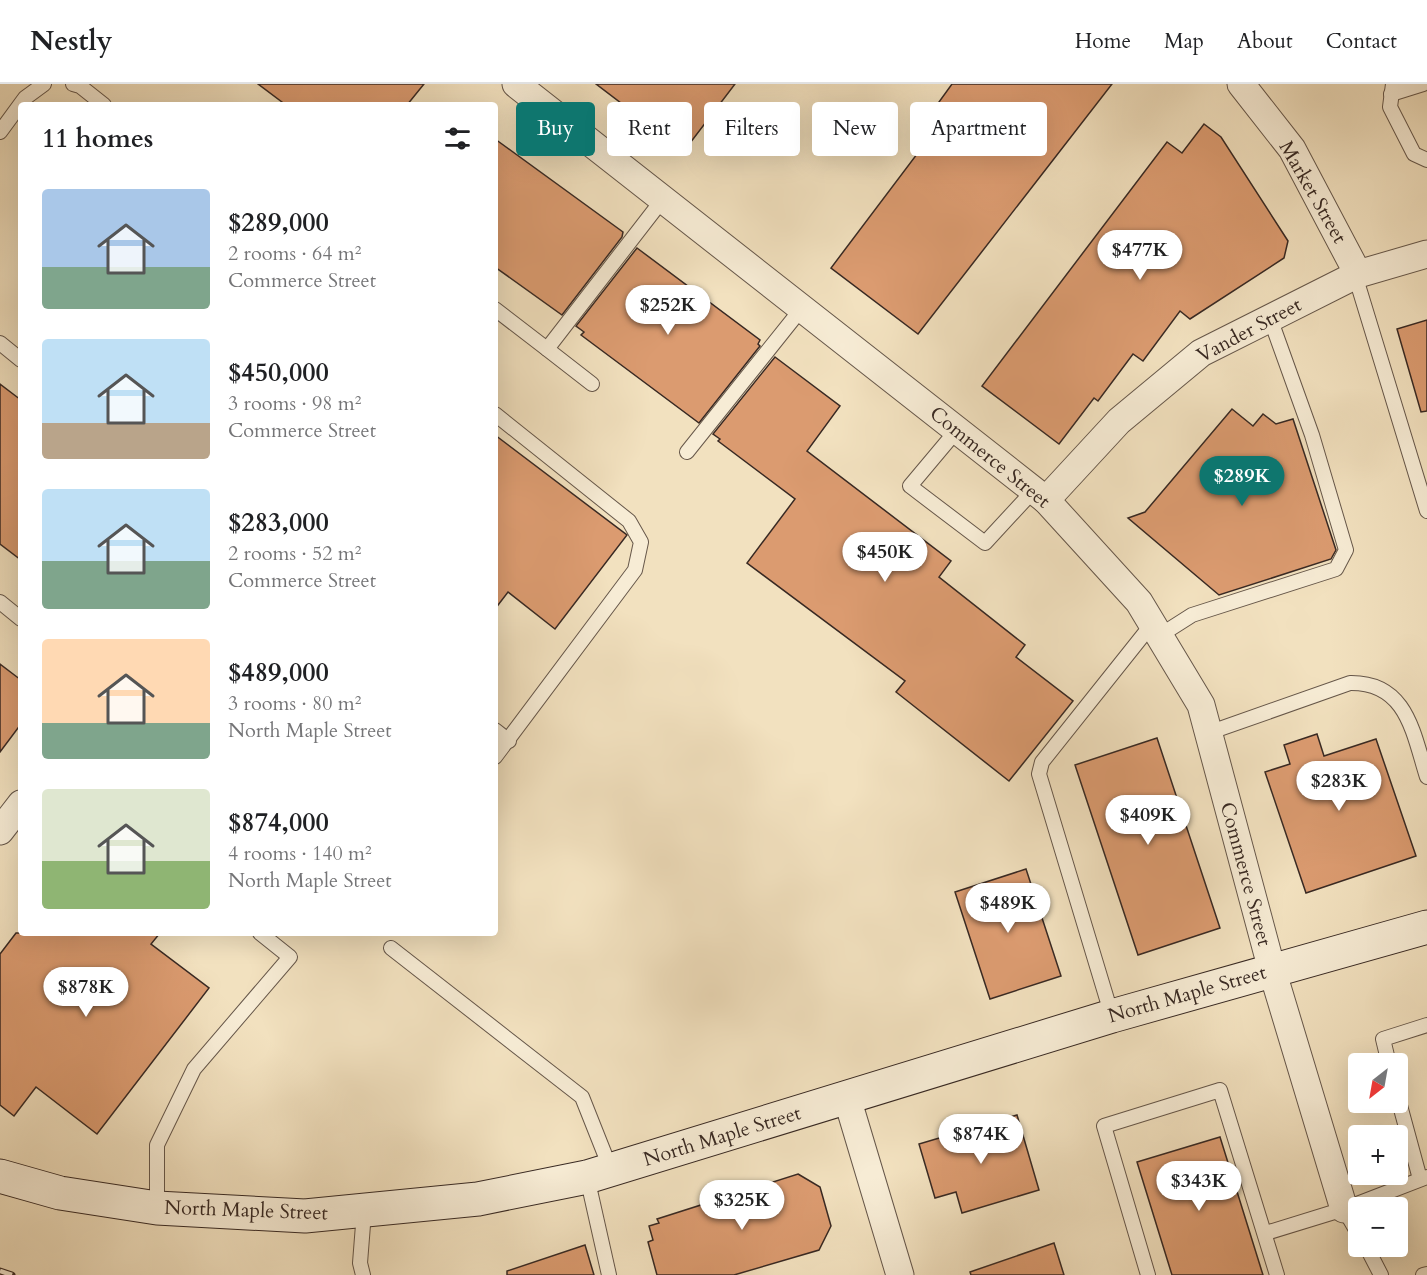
<!DOCTYPE html>
<meta charset="utf-8">
<style>
:root{--surface:#fff;--page:#f6f6f6;--text:#202124;--muted:#757577;--line:#e0e0e0;--accent:#0f766e}
body{margin:0;font-family:Cardo,serif;background:var(--page);color:var(--text);height:100vh;display:flex;flex-direction:column;font-size:22px;white-space:nowrap}
*{box-sizing:border-box;margin:0}
p{font-size:20px;color:var(--muted)}
.icon{flex:none;width:33px;height:33px;fill:none;stroke:currentColor;stroke-width:2;stroke-linecap:round;stroke-linejoin:round}
.map{position:relative;flex:1;overflow:hidden}
.panel{position:absolute;left:18px;top:18px;width:480px;height:834px;display:flex;flex-direction:column;background:var(--surface);border-radius:6px;box-shadow:0 6px 24px #0002}
.panel>*{flex:none}
.hud{position:absolute;left:516px;top:18px;width:570px;height:54px;display:flex;gap:12px}
.needle{width:39px;rotate:211deg}
.buttons{position:absolute;left:1348px;top:969px;display:grid;gap:12px}
.buttons a{display:grid;place-items:center;width:60px;height:60px;border-radius:6px;background:var(--surface);box-shadow:0 6px 24px #0002;font-size:30px}
.price{position:absolute;translate:-50% -51px;padding:0 14px;border-radius:21px;background:#fff;color:#222;font-size:20px;line-height:39px;filter:drop-shadow(0 2px 3px #0008)}
.price::after{content:'';position:absolute;left:50%;top:36px;width:18px;height:14px;margin-left:-9px;background:inherit;clip-path:polygon(0 0,100% 0,50% 100%)}
.price.current{background:var(--accent);color:#fff}
ul{padding:0;list-style:none}
li{display:flex;align-items:center;gap:18px;height:150px;padding:0 24px}
li span{display:grid;place-items:center;flex:none;width:168px;height:120px;border-radius:6px;color:#555}
li>.icon{margin-inline-start:auto}
span .icon{width:72px;height:72px;fill:#fffc;stroke-width:1}
li b{font-size:26px}
h2{display:flex;justify-content:space-between;align-items:center;height:72px;padding:0 24px;font-size:26px}
.tag{padding:0 21px;border-radius:6px;background:var(--surface);box-shadow:0 6px 24px #0002;font-size:21px;line-height:54px}
.tag.current{background:var(--accent);color:#fff}
header{display:flex;align-items:center;gap:36px;box-sizing:border-box;height:84px;padding:0 30px;background:var(--surface);border-bottom:2px solid var(--line)}
header strong{font-size:28px}
nav{display:flex;gap:33px;margin-inline-start:auto;font-size:21px}
.map>svg:first-child{display:block}
.building{fill:#db9b70;stroke:#382923;stroke-width:1.5}
.lines{fill:none;stroke-linecap:round;stroke-linejoin:round}
.lane-casing{stroke:#66574a;stroke-width:16}
.street-casing{stroke:#66574a;stroke-width:29}
.secondary-casing{stroke:#382923;stroke-width:35}
.lane{stroke:#f7ecd5;stroke-width:14}
.street{stroke:#f7ecd5;stroke-width:27}
.secondary{stroke:#f7ecd5;stroke-width:33}
.rail-casing{stroke:#382923;stroke-width:7}
.rail{stroke:#f7ecd5;stroke-width:4.5;stroke-dasharray:14;stroke-linecap:butt}
.labels{text-anchor:middle;dominant-baseline:central;stroke-width:4.5;stroke-linejoin:round;paint-order:stroke}
.street-label{font-size:20px;fill:#382923;stroke:#f7ecd5}
</style>
<header>
<strong>Nestly</strong>
<nav><a>Home</a><a>Map</a><a>About</a><a>Contact</a></nav>
</header>
<div class="map">
<svg width="1427" height="1191" viewBox="0 0 1427 1191">
<rect width="100%" height="100%" fill="#f2e1bf"/>
<filter id="stains"><feTurbulence type="fractalNoise" baseFrequency=".00333" numOctaves="4"/><feColorMatrix values="0 0 0 0 .2 0 0 0 0 .09 0 0 0 0 .02 0 0 0 .5 -.17"/></filter>
<radialGradient id="worn" r=".72"><stop offset=".6" stop-color="#630" stop-opacity="0"/><stop offset="1" stop-color="#630" stop-opacity=".3"/></radialGradient>
<g class="building">
<polygon points="258,0 424,0 407,21 286,21"/>
<polygon points="596,0 735,0 684,67"/>
<polygon points="952,0 1112,0 918,250 831,184 942,37 931,29"/>
<polygon points="1204,40 1221,53 1288,157 1284,174 1190,235 1180,227 1143,277 1133,270 1098,317 1094,314 1059,360 982,302 1167,58 1182,69"/>
<polygon points="495,55 623,148 622,153 562,231 495,183"/>
<polygon points="637,164 760,256 758,260 760,262 699,339 581,251 584,248 576,242"/>
<polygon points="1427,236 1427,327 1421,328 1397,245"/>
<polygon points="775,273 840,322 807,367 951,477 939,493 1025,561 1016,573 1073,617 1009,697 896,608 905,597 747,479 795,415 718,357 720,355 713,350"/>
<polygon points="0,300 21,316 21,476 0,460"/>
<polygon points="1232,325 1253,342 1263,330 1276,340 1293,335 1336,466 1331,475 1219,511 1128,434 1145,428"/>
<polygon points="495,351 627,451 555,545 508,508 495,525"/>
<polygon points="0,580 21,596 21,640 0,668"/>
<polygon points="1317,650 1324,672 1376,655 1416,772 1306,809 1265,688 1290,680 1284,661"/>
<polygon points="1157,654 1220,844 1138,871 1075,681"/>
<polygon points="1026,785 1061,892 990,915 955,808"/>
<polygon points="16,849 160,849 151,860 209,904 97,1050 36,1003 14,1032 0,1021 0,870"/>
<polygon points="1017,1031 1039,1106 962,1129 956,1108 935,1114 919,1060"/>
<polygon points="1220,1053 1263,1191 1172,1191 1137,1078"/>
<polygon points="798,1090 820,1103 831,1142 819,1166 734,1191 657,1191 648,1158 653,1156 649,1142 659,1139 657,1135"/>
<polygon points="1054,1159 1064,1191 971,1191 970,1188"/>
<polygon points="585,1161 594,1191 507,1191 507,1187"/>
</g>
<g class="lines">
<defs>
<g id="lane">
<polyline points="73,0 80,2 104,21"/>
<polyline points="1393,0 1390,23 1414,70 1427,76"/>
<polyline points="1391,10 1423,0"/>
<polyline points="0,48 25,14 44,0"/>
<polyline points="1355,191 1427,427"/>
<polyline points="495,225 547,265 663,115"/>
<polyline points="0,259 21,276"/>
<polyline points="547,265 592,300"/>
<polyline points="495,330 629,437 641,458 635,486 495,673"/>
<polyline points="957,346 910,402 985,459 1034,406"/>
<polyline points="687,368 802,224"/>
<polyline points="0,518 21,535"/>
<polyline points="1159,552 1192,531 1336,485 1346,466 1312,351 1270,234"/>
<polyline points="495,646 509,657"/>
<path d="M1208,649L1350,599C1407,598 1413,649 1427,693"/>
<polyline points="391,864 582,1013 611,1086"/>
<polyline points="1112,932 1039,690 1042,678 1152,540"/>
<polyline points="1389,980 1383,955 1427,941"/>
<polyline points="1398,1014 1420,1095"/>
<polyline points="587,1093 609,1191"/>
<polyline points="157,1124 157,1061 194,985 290,873 260,849"/>
<polyline points="1344,1125 1359,1151"/>
<polyline points="1266,1149 1344,1125 1427,1093"/>
<polyline points="1366,1162 1381,1191"/>
<polyline points="363,1191 360,1179 364,1128"/>
<polyline points="1148,1191 1104,1042 1220,1006 1277,1191"/>
<polyline points="1423,1191 1427,1190"/>
</g>
<g id="street">
<polyline points="516,0 1046,416 1139,518 1201,621 1272,886 1344,1125"/>
<polyline points="1241,0 1292,65 1358,190"/>
<polyline points="1046,416 1119,337 1201,269 1358,190 1427,170"/>
<polyline points="0,747 21,720"/>
<polyline points="847,1014 900,1191"/>
</g>
<polyline id="secondary" points="0,1092 60,1109 157,1124 305,1132 478,1115 587,1093 1112,932 1427,843"/>
</defs>
<use href="#lane" class="lane-casing"/>
<use href="#street" class="street-casing"/>
<use href="#secondary" class="secondary-casing"/>
<use href="#lane" class="lane"/>
<use href="#street" class="street"/>
<use href="#secondary" class="secondary"/>
<defs>
<polyline id="rail" points="0,1187 12,1191"/>
</defs>
<use href="#rail" class="rail-casing"/>
<use href="#rail" class="rail"/>
</g>
<g class="labels">
<g class="street-label">
<text transform="translate(1313 108) rotate(60)">Market Street</text>
<text transform="translate(1249 246) rotate(-28)">Vander Street</text>
<text transform="translate(990 373) rotate(39)">Commerce Street</text>
<text transform="translate(1246 790) rotate(75)">Commerce Street</text>
<text transform="translate(1187 910) rotate(-16)">North Maple Street</text>
<text transform="translate(722 1052) rotate(-17)">North Maple Street</text>
<text transform="translate(246 1126) rotate(2)">North Maple Street</text>
</g>
</g>
<rect width="100%" height="100%" filter="url(#stains)"/>
<rect width="100%" height="100%" fill="url(#worn)"/>
</svg>
<div class="buttons">
<a><svg class="needle" viewBox="-14 -14 28 28"><path d="M0-13l5 13h-10z" fill="#e53935"/><path d="M0 13l5-13h-10z" fill="#757577"/></svg></a>
<a>+</a>
<a>−</a>
</div>
<b class="price" style="left:1140px;top:197px">$477K</b>
<b class="price" style="left:668px;top:252px">$252K</b>
<b class="price current" style="left:1242px;top:423px">$289K</b>
<b class="price" style="left:885px;top:499px">$450K</b>
<b class="price" style="left:1339px;top:728px">$283K</b>
<b class="price" style="left:1148px;top:762px">$409K</b>
<b class="price" style="left:1008px;top:850px">$489K</b>
<b class="price" style="left:86px;top:934px">$878K</b>
<b class="price" style="left:981px;top:1081px">$874K</b>
<b class="price" style="left:1199px;top:1128px">$343K</b>
<b class="price" style="left:742px;top:1147px">$325K</b>
<div class="hud">
<a class="tag current">Buy</a>
<a class="tag">Rent</a>
<a class="tag">Filters</a>
<a class="tag">New</a>
<a class="tag">Apartment</a>
</div>
<section class="panel">
<h2>11 homes<svg class="icon" aria-label="filters" viewBox="0 0 24 24"><path d="M4 7h16M4 17h16"/><circle cx="9" cy="7" r="2"/><circle cx="15" cy="17" r="2"/></svg></h2>
<ul>
<li><span style="background:linear-gradient(#a9c7e8 65%,#7fa58c 0)"><svg class="icon" aria-label="home" viewBox="0 0 24 24"><path d="M3 11l9-7 9 7M6 9v11h12V9"/></svg></span><div><b>$289,000</b><p>2 rooms · 64 m²</p><p>Commerce Street</p></div></li>
<li><span style="background:linear-gradient(#bfe0f5 70%,#b9a48a 0)"><svg class="icon" aria-label="home" viewBox="0 0 24 24"><path d="M3 11l9-7 9 7M6 9v11h12V9"/></svg></span><div><b>$450,000</b><p>3 rooms · 98 m²</p><p>Commerce Street</p></div></li>
<li><span style="background:linear-gradient(#bfe0f5 60%,#7fa58c 0)"><svg class="icon" aria-label="home" viewBox="0 0 24 24"><path d="M3 11l9-7 9 7M6 9v11h12V9"/></svg></span><div><b>$283,000</b><p>2 rooms · 52 m²</p><p>Commerce Street</p></div></li>
<li><span style="background:linear-gradient(#ffd9b3 70%,#7fa58c 0)"><svg class="icon" aria-label="home" viewBox="0 0 24 24"><path d="M3 11l9-7 9 7M6 9v11h12V9"/></svg></span><div><b>$489,000</b><p>3 rooms · 80 m²</p><p>North Maple Street</p></div></li>
<li><span style="background:linear-gradient(#dfe7d0 60%,#8fb573 0)"><svg class="icon" aria-label="home" viewBox="0 0 24 24"><path d="M3 11l9-7 9 7M6 9v11h12V9"/></svg></span><div><b>$874,000</b><p>4 rooms · 140 m²</p><p>North Maple Street</p></div></li>
</ul>
</section>
</div>
